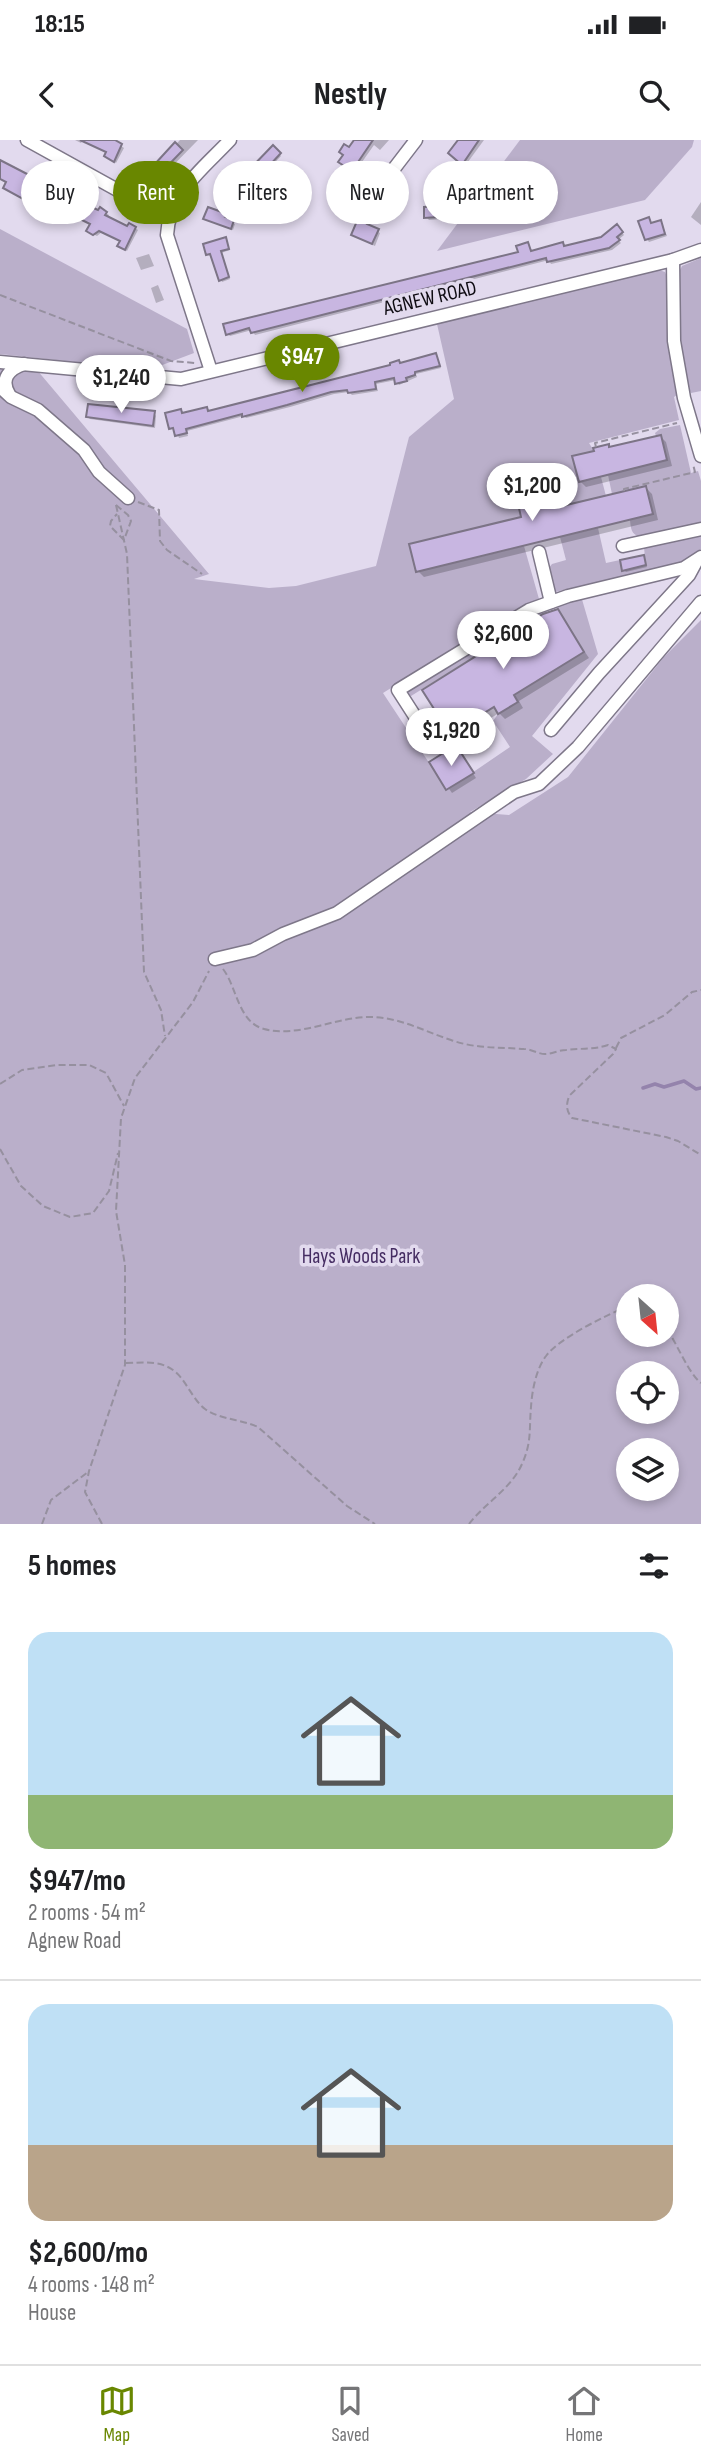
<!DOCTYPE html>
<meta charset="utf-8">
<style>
:root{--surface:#fff;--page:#f6f6f6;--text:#202124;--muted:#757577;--line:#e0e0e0;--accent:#698700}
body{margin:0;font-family:"Sofia Sans Condensed",sans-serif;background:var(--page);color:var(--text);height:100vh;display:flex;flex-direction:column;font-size:26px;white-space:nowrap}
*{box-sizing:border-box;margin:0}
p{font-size:23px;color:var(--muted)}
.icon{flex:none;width:38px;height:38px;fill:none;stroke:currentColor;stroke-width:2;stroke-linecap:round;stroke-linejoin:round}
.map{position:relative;height:1384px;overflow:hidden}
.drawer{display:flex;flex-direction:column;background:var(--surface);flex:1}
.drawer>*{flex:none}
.hud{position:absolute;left:21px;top:21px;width:660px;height:63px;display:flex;gap:14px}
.needle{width:46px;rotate:153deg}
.tools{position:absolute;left:616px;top:1144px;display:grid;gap:14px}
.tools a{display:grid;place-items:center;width:63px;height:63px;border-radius:50%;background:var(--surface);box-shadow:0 4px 10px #0003;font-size:35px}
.price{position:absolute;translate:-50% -60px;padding:0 16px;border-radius:24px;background:#fff;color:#222;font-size:23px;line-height:46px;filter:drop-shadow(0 2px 4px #0008)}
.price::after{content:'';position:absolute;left:50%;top:42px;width:21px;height:16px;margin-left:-10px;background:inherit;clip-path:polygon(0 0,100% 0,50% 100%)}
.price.selected{background:var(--accent);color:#fff}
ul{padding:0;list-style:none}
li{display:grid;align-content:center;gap:14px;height:371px;padding:0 28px}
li+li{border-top:2px solid var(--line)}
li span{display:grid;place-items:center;height:217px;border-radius:21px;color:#555}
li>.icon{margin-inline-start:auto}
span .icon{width:126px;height:126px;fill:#fffc;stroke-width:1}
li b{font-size:30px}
h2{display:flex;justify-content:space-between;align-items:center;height:84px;padding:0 28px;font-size:30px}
.pill{padding:0 24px;border-radius:32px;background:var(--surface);box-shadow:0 4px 10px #0003;font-size:24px;line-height:63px}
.pill.selected{background:var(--accent);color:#fff}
.status{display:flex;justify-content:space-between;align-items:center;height:49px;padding:0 35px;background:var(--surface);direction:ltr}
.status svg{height:19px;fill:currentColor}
header{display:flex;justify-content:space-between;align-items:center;height:91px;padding:0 28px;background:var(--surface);font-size:32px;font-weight:700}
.tab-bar{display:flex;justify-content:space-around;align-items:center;height:98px;border-top:2px solid var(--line);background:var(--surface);font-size:19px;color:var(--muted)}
.tab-bar a{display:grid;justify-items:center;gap:4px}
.tab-bar .selected{color:var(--accent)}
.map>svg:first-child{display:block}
.green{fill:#baafca;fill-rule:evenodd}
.shadow{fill:#0003}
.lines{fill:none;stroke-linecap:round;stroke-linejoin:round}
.stream{stroke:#9483ac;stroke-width:3.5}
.building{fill:#c8b6e1;stroke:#7c7486;stroke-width:2}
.minor-casing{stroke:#7e7789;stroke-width:15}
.path{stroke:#96909f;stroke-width:2;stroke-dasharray:7 3.5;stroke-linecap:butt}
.minor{stroke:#fff;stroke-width:12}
.labels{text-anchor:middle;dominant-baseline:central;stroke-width:7;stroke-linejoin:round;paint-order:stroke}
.street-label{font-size:21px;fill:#0e0b12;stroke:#e2daee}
.park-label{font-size:21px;fill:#452c62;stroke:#e2daee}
</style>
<div class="status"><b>18:15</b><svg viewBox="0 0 49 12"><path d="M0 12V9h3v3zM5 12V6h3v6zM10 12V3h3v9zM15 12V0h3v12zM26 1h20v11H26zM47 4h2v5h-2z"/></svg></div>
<header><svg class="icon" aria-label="back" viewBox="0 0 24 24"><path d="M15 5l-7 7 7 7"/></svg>Nestly<svg class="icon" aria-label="search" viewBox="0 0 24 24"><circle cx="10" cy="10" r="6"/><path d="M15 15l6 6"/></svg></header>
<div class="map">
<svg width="701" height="1384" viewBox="0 0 701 1384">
<rect width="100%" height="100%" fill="#e2daee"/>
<g class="green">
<polygon points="520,0 694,0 692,7 645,60 437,111"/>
<polygon points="0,89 187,189 194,213 149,230 0,214"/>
<path d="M701,118V251L691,253C676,227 679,163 679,132L682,126Z"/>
<path d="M659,130L665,132L668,139L671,221L677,255L674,257L679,280L589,303L594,311L573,316L579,342L601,337L606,356L555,368L556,360L550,333L513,342L521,377L410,404L417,432L524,406L539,459L522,466L383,553L447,650L510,607L493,581L498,574L518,562L514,555L584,511L556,466L411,556L408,554L411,547L518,480L581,456L598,514L532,596L553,614L526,639L470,672L509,675L568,637L664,517L701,480V1384H0V228L37,230L209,434L194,439L269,448L296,446L376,426L409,297L454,259L437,184ZM628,1157H667V1195H628ZM628,1234H667V1272H628ZM628,1311H667V1349H628Z"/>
<path d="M680,285L691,333L698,331L701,341V383L640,397C631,394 631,389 630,380L653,374L647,346L612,354L608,335L667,320L661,295L656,296L655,293L660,289Z"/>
<polygon points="598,388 606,423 620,420 623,431 646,425 644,408 697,394 701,396 701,409 686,421 555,452 548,429 552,424 566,420 560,397"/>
</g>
<g class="shadow">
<polygon points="75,0 112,0 124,8 116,23 106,16 107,13 83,0 81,3"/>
<polygon points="180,0 198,0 154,45 145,37"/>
<polygon points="367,0 389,0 380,10 374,5 355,32 343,24"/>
<polygon points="461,0 484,0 465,26 452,16"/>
<polygon points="273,8 281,16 259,40 250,32"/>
<polygon points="0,22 99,72 101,70 109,75 107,78 128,88 135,88 138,90 127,111 119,106 121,102 102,92 97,96 91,93 91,84 48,63 46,67 27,57 26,60 7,50 7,43 0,39"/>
<polygon points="349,42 351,45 353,63 341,65 339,63"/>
<polygon points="236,47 250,61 242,68 229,53"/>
<polygon points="701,62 701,85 691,77"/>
<polygon points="452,66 456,78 429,80 426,77"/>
<polygon points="209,69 229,76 230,78 228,80 235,84 233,90 208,81 205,78"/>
<polygon points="649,79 652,85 661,82 667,96 649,102 647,99"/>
<polygon points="369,80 371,82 369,87 380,93 375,106 356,97"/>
<polygon points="616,86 624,95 618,100 621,103 612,110 551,124 549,120 255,195 252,190 230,196 228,194 520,114 528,104 532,112 562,104 565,106 602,99"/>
<polygon points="225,99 230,110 221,113 230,139 222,142 212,116 208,115"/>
<polygon points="149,114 154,126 141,130 136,118"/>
<polygon points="158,145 164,160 156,163 151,148"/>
<polygon points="436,215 441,228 416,234 417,237 399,245 396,240 376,244 378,251 352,255 349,252 334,254 290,267 246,278 244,276 187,291 188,296 179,298 176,290 171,288 181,271 184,274 207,269 210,272"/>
<polygon points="154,273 156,276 155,288 90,279 88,277"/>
<polygon points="661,297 666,302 672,326 586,347 580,341 596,312 608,306 611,309"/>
<polygon points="550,335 555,341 562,368 646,348 652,354 658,380 424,437 418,431 523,378"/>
<polygon points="643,417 647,427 626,432 624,430"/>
<polygon points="557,471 589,518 519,561 523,568 505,579 499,573 457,599 451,593"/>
<polygon points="460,612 476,638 452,653 431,623"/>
</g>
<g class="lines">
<polyline class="stream" points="643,948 655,944 664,947 684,941 696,949 701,948"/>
</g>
<g class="building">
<polygon points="80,0 115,0 122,4 114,22 104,16 106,12"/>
<polygon points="354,0 373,0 352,31 338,22 343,15 339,12 344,4 349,7"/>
<polygon points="458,0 479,0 462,25 448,13"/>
<polygon points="175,2 183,10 150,44 143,37"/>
<polygon points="273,5 281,13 256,40 247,32"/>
<polygon points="0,20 89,66 98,70 100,67 107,72 105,75 127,86 129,83 136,87 125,110 117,106 120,101 99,91 93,95 86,91 90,84 46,62 43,66 25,56 23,59 3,48 6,42 0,39"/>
<polygon points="350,41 351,61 337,63 334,43"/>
<polygon points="236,44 249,58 239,67 226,53"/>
<polygon points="453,65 454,76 424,78 424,67"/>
<polygon points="208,67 230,75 226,77 234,80 231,89 203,79"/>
<polygon points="360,74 370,78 367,84 379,89 372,104 351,95"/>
<polygon points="649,77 651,83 661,80 665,94 645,100 638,81"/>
<polygon points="617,84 623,92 617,97 620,100 609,108 547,122 546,118 251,193 249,188 226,195 223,184 518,112 516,106 528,102 531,111 563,102 564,106 601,97"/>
<polygon points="226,97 229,109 221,111 229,137 219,141 210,114 206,115 203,104"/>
<polygon points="436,213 440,226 415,232 415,235 406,238 407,241 395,244 394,238 375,242 376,249 348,253 347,250 331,252 287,265 242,277 242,274 186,289 187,293 175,296 173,288 169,289 165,273 181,269 182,273 207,267 208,271 390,225 390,223 399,220 400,223"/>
<polygon points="88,264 155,271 153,286 86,277"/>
<polygon points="661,295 667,320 579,342 572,316 594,311 593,308 609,304 609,307"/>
<polygon points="550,333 558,367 646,346 653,374 416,432 409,404 521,377 513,342"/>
<polygon points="644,415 646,425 622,431 620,420"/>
<polygon points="558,469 584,512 514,555 518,562 498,574 494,567 450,594 422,550 543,474"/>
<polygon points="456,605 474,633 446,650 429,622"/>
</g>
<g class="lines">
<defs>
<g id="minor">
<polyline points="27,0 168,78"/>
<polyline points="383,43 416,0"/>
<polyline points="673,120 674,201 684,258 701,316"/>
<polyline points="0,222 181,239 673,120 701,110"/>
<path d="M211,231L167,95C169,53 203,29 230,0"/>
<polyline points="0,247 11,257 38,270 84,310 99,332 128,358"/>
<path d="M9,254C0,239 9,229 24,224"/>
<polyline points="623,406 701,389"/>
<polyline points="539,412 551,462"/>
<polyline points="551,590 599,533 689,435 696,422"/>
<polyline points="434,606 398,550 529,470 568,456 684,428 701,417"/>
<polyline points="215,819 253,810 283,794 337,773 514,652 539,644 578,607 701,462"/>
</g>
</defs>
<use href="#minor" class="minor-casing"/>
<g class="path">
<polyline points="0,155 171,221 195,223"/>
<polyline points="596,307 595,303 677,283"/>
<polyline points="624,351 624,349 695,332 693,324"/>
<polyline points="138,362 159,370 160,401 167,410 202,434"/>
<polyline points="116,365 127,414 144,832 161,870 165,896"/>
<polyline points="116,365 128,375 131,381 124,400 110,386 111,381 117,374"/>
<path d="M223,829C237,847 238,882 264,889C299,898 335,877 369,877C400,877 423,891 451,900C476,909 499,907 524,909C531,909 538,914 545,914C552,914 559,910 566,910C580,908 593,910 608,905L616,909L613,914L569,956C566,966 566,970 572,978L666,997L678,1001L701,1015"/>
<polyline points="616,908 621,898 665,875 692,852 701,850"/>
<polyline points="0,944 22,930 57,925 89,925 106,933 124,966"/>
<polyline points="0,1009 21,1046 43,1066 70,1077 93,1073 109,1051 118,1013"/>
<path d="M667,1189C677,1204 689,1234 701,1243"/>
<path d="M126,1223C155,1222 172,1220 188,1248C193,1255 198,1264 205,1269C221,1280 241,1279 258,1287L347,1366L375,1384"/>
<polyline points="42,1384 51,1360 88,1332"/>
<polyline points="102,1384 85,1352 89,1331 125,1225 125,1125 116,1071 121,978 135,938 193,862 209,831"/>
<path d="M469,1384C485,1363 511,1349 522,1324C532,1302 529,1289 531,1267C532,1251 536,1229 546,1216C559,1198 607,1175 628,1166"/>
</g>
<use href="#minor" class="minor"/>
</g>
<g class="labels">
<g class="street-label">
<text transform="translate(430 158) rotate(-13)">AGNEW ROAD</text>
</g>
<g class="park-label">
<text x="361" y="1116">Hays Woods Park</text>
</g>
</g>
</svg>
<div class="tools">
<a><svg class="needle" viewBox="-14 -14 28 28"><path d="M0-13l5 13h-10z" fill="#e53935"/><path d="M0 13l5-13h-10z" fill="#757577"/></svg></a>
<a><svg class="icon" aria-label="locate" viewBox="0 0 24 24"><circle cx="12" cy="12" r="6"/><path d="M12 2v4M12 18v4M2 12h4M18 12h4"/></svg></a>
<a><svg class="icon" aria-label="layers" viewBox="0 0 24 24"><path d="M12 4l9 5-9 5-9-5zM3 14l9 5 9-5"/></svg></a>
</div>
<b class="price selected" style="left:302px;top:254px">$947</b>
<b class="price" style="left:121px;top:275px">$1,240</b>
<b class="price" style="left:532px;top:383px">$1,200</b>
<b class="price" style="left:503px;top:531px">$2,600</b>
<b class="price" style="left:451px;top:628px">$1,920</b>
<div class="hud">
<a class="pill">Buy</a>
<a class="pill selected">Rent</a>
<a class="pill">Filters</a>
<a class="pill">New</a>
<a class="pill">Apartment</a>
</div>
</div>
<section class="drawer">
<h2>5 homes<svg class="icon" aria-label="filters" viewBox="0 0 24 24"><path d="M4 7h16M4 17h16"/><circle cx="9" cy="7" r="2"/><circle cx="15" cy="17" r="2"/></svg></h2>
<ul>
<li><span style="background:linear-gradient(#bfe0f5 75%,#8fb573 0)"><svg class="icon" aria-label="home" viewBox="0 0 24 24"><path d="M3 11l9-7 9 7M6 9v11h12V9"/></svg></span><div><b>$947/mo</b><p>2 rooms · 54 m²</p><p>Agnew Road</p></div></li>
<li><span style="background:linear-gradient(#bfe0f5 65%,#b9a48a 0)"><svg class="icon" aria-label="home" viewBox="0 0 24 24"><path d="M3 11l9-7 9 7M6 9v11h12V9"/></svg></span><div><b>$2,600/mo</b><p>4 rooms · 148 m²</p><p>House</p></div></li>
</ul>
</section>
<nav class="tab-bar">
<a class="selected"><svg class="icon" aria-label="map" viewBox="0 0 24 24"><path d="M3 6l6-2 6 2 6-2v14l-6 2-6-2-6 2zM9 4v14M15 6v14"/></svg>Map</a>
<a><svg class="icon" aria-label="saved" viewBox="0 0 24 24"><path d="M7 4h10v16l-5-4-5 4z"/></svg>Saved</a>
<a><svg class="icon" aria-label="home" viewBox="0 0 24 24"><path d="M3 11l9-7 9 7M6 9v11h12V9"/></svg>Home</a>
</nav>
